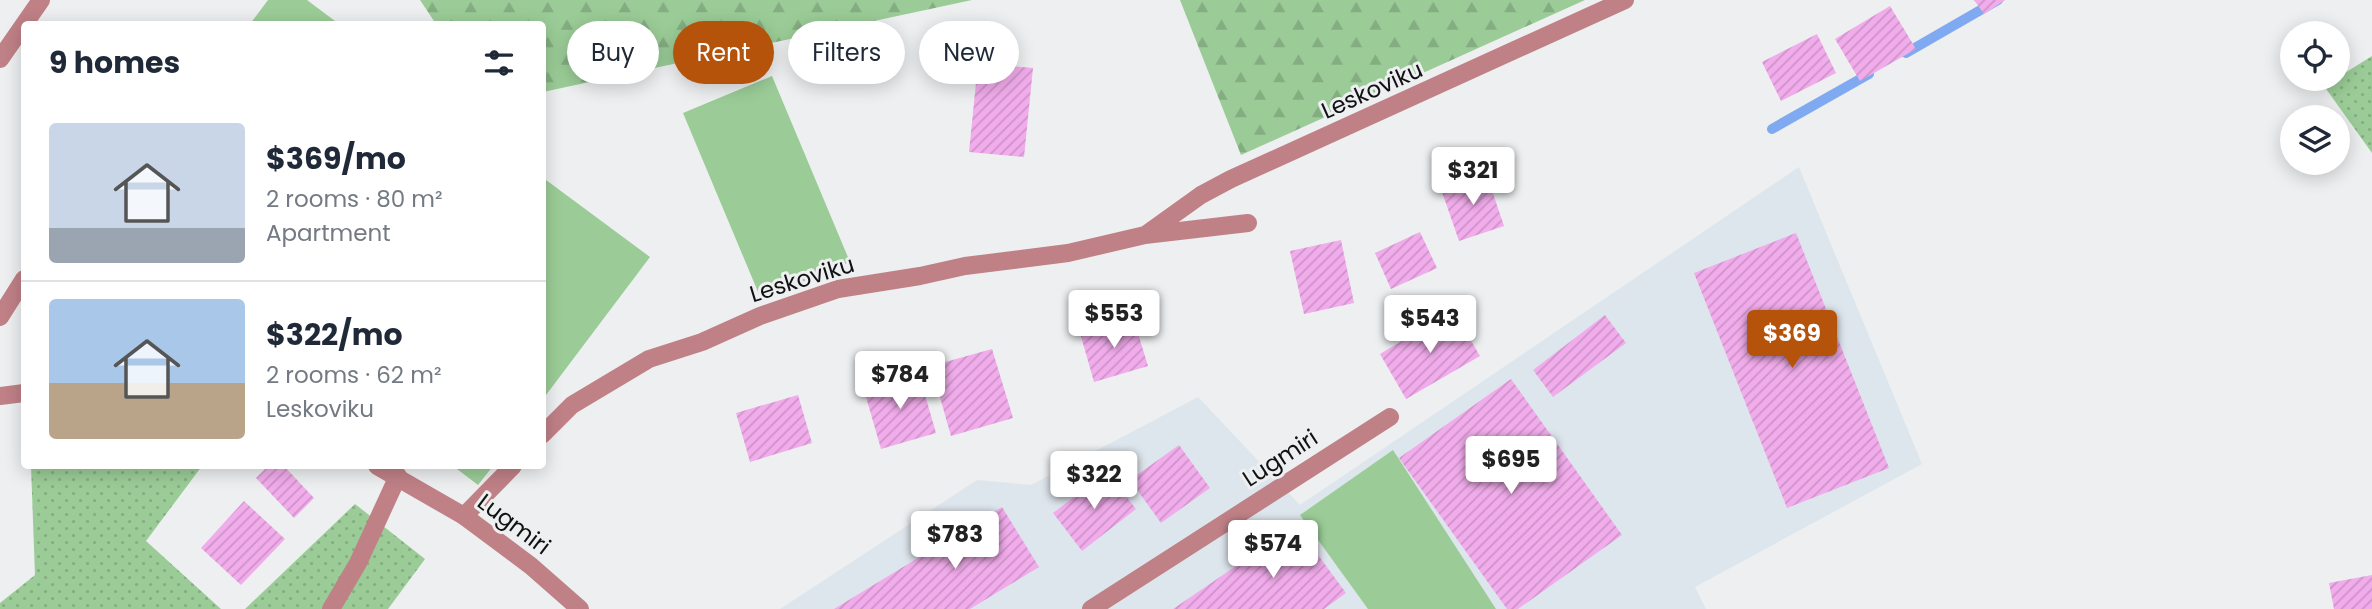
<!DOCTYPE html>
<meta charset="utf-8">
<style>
:root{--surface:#fff;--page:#f6f6f7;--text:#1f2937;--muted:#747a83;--line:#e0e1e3;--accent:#b45309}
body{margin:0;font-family:Poppins,sans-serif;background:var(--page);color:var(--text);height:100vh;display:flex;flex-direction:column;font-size:26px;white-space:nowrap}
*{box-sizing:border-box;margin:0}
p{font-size:23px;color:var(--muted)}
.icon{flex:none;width:38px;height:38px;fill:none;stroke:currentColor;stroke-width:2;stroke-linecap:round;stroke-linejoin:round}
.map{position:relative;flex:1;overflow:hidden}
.side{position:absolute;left:21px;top:21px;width:525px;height:448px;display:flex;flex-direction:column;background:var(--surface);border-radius:7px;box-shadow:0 4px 18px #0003}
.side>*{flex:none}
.guide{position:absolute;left:567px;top:21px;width:665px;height:63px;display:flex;gap:14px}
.controls{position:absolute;left:2280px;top:21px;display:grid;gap:14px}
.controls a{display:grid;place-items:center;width:70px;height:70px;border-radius:50%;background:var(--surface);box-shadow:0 4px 18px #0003;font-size:35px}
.price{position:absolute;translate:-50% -60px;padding:0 16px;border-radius:7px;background:#fff;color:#222;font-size:23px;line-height:46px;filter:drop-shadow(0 2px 4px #0008)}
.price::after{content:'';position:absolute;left:50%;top:42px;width:21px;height:16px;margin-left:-10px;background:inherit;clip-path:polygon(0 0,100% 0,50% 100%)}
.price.active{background:var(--accent);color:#fff}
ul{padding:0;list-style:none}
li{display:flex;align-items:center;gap:21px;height:175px;padding:0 28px}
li+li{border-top:2px solid var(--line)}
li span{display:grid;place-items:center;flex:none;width:196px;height:140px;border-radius:7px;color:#555}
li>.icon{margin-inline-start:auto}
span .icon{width:84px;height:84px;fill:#fffc;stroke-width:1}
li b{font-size:30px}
h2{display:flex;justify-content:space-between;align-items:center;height:84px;padding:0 28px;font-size:30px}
.tag{padding:0 24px;border-radius:32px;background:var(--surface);box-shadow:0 4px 18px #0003;font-size:24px;line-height:63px}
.tag.active{background:var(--accent);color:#fff}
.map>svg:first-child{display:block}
.built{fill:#dee6ed}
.grass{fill:url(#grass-dots)}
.forest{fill:url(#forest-firs)}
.park{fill:#9bcc97}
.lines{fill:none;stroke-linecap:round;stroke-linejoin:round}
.stream{stroke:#7fa9f1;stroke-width:10}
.building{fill:url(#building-hatch)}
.service{stroke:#bf8086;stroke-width:18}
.minor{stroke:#bf8086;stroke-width:18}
.labels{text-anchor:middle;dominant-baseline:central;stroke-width:6;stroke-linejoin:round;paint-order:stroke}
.street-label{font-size:23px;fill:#111112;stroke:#edeff0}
</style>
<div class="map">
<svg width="2372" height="609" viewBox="0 0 2372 609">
<defs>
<pattern id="grass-dots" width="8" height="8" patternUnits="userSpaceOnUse" patternTransform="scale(1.75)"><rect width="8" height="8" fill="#9bcc97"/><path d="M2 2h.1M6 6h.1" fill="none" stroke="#84ae81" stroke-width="1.8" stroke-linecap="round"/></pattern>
<pattern id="forest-firs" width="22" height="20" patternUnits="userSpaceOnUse" patternTransform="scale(1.75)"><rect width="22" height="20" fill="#9bcc97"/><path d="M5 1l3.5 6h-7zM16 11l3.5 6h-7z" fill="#84ae81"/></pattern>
<pattern id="building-hatch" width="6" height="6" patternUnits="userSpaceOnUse" patternTransform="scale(1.75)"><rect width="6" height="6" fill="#f1aceb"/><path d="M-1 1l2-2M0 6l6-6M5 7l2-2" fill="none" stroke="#ce93c8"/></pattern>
</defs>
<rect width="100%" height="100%" fill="#edeff0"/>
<polygon class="built" points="1799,167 1922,464 1695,587 1706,609 780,609 977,480 1031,485 1198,397 1300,505"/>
<g class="grass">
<polygon points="2372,56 2372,153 2324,86"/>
<polygon points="31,466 202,466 146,541 221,609 0,609 0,603 35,575"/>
<polygon points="355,504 425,559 388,609 245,609"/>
</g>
<g class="forest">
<polygon points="420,0 972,0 543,92 542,24 436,24"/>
<polygon points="1180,0 1585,0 1241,155"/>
</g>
<g class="park">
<polygon points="268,0 307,0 339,24 250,24"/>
<polygon points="772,76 850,262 761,299 683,113"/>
<polygon points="542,177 650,257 543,399 542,399"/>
<polygon points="1393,450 1496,609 1368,609 1300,515"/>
<polygon points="453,466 493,466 478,485"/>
</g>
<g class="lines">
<g class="stream">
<polyline points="1906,53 1998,0"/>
<polyline points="1772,129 1869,74"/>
</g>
</g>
<g class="building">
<polygon points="1974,0 2005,0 1984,14"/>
<polygon points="1890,6 1916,49 1860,81 1835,39"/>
<polygon points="1817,34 1836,73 1781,101 1762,62"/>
<polygon points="978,63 1033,68 1024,157 969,152"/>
<polygon points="1486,173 1504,226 1459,241 1441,189"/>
<polygon points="1420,232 1437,268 1391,289 1375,253"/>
<polygon points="1796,233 1889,468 1787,508 1694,273"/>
<polygon points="1341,240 1354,303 1304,314 1290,251"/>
<polygon points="1453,310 1480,356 1406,399 1380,354"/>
<polygon points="1605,315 1626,343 1553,397 1533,370"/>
<polygon points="1133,317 1148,366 1094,382 1080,333"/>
<polygon points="992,349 1013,418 951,436 931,366"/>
<polygon points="919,374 936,433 881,449 864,390"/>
<polygon points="1511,379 1622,535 1518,609 1507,609 1399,458"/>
<polygon points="798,395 812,443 750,462 736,413"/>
<polygon points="1179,445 1210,488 1161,523 1130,480"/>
<polygon points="268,466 284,466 314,498 294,518 256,478"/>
<polygon points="1107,472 1136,509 1082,551 1053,513"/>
<polygon points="244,501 285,539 241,585 201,548"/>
<polygon points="1002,507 1039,567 970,609 834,609"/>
<polygon points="1296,525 1346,593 1324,609 1173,609"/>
<polygon points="2372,575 2372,609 2334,609 2329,583"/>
</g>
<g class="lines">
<g class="service">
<polyline points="0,59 41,0"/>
<polyline points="0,317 24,279"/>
<polyline points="331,609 358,563 398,476"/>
<polyline points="1091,609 1390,417"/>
</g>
<g class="minor">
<polyline points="1148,233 1201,195 1231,179 1625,0"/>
<polyline points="0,396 24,393"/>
<polyline points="542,435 572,405 649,359 702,342 760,316 838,289 920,276 965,266 1068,253 1145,235 1248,223"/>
<polyline points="377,466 464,516 531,566 580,609"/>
<polyline points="464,516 513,466"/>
</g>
</g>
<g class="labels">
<g class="street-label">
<text transform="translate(1372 90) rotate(-24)">Leskoviku</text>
<text transform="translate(802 279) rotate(-17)">Leskoviku</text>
<text transform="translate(1280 458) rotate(-33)">Lugmiri</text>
<text transform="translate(514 524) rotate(37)">Lugmiri</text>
</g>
</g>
</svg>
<div class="controls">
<a><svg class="icon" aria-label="locate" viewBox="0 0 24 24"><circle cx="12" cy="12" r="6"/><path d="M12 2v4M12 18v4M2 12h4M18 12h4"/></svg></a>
<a><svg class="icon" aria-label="layers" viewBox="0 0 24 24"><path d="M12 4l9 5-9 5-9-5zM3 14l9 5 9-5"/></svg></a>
</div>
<b class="price" style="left:1473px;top:207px">$321</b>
<b class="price" style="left:1114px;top:350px">$553</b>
<b class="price" style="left:1430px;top:355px">$543</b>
<b class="price active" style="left:1792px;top:370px">$369</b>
<b class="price" style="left:900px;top:411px">$784</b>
<b class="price" style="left:1511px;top:496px">$695</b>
<b class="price" style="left:1094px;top:511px">$322</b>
<b class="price" style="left:955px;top:571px">$783</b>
<b class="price" style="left:1273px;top:580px">$574</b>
<div class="guide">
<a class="tag">Buy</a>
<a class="tag active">Rent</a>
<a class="tag">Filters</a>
<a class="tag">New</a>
</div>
<section class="side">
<h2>9 homes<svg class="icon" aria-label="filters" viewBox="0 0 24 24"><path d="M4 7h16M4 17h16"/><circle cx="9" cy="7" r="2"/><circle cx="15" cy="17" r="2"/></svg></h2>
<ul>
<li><span style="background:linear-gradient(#c9d6e8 75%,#9aa5b1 0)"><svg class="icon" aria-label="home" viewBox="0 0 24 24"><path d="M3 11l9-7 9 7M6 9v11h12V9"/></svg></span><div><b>$369/mo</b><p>2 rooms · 80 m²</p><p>Apartment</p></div></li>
<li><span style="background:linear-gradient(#a9c7e8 60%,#b9a48a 0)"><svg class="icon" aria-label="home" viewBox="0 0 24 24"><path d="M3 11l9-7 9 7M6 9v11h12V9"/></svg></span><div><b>$322/mo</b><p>2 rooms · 62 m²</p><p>Leskoviku</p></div></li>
</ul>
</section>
</div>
